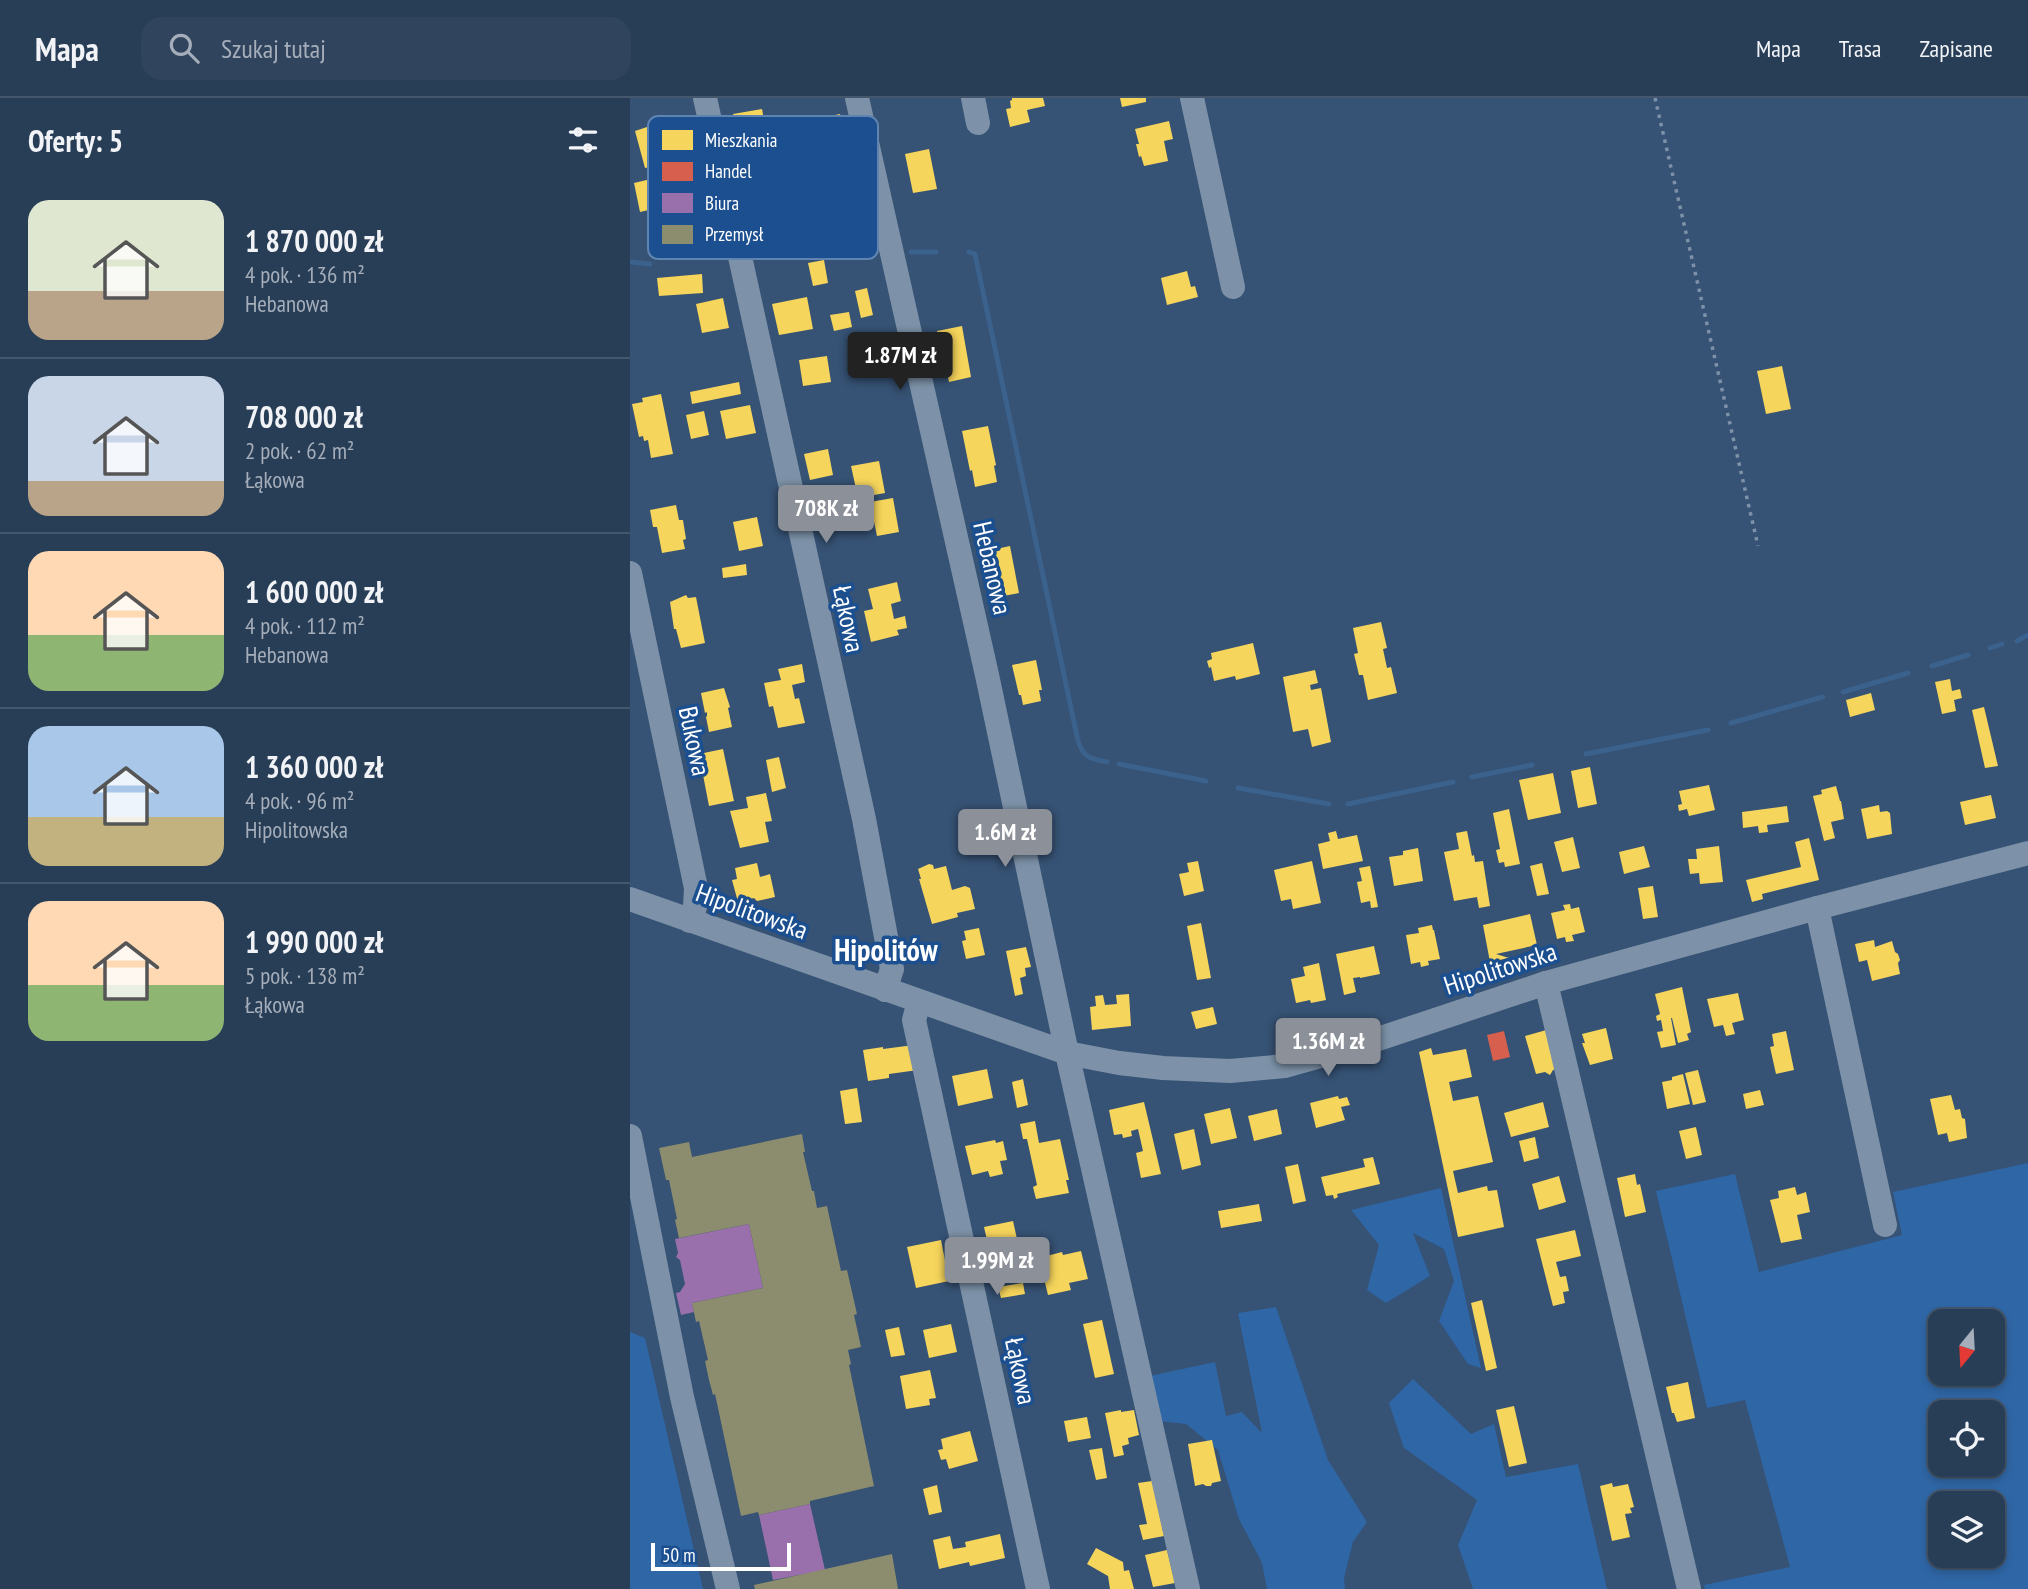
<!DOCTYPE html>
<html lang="pl">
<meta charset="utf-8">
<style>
:root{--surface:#283e57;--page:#30455d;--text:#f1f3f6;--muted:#a5aeba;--line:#44576d;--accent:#8c9099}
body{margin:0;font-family:"PT Sans Narrow",sans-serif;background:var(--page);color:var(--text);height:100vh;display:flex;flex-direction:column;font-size:26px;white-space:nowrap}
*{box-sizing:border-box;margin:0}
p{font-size:23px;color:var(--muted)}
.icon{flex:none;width:38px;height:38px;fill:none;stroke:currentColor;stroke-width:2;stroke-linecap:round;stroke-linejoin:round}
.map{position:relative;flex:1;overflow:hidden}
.details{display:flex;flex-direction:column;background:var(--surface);width:630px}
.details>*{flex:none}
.needle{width:46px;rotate:198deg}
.controls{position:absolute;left:1298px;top:1211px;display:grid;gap:14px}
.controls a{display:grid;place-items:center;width:77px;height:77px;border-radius:14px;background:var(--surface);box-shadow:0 4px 10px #0003,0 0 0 2px var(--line);font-size:35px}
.scale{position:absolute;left:21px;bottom:18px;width:140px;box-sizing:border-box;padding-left:7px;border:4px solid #fff;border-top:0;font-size:19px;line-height:24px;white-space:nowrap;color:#fff;-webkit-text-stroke:5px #1b4f8f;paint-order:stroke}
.price{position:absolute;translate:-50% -60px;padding:0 16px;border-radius:7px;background:var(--accent);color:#fff;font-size:23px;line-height:46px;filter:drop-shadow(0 2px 4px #0008)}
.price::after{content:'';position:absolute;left:50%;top:42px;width:21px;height:16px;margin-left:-10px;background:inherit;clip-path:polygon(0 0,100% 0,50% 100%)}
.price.current{background:#222;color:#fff}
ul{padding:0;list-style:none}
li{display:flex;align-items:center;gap:21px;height:175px;padding:0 28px}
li+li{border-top:2px solid var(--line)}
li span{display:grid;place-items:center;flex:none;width:196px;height:140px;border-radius:21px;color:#555}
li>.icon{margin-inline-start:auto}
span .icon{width:84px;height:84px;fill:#fffc;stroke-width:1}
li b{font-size:30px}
h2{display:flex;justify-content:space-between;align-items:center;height:84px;padding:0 28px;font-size:30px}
header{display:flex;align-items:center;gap:42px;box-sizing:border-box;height:98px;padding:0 35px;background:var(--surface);border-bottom:2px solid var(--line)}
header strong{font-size:33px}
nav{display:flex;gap:38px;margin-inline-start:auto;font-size:24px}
.search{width:490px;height:63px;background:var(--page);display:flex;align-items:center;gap:18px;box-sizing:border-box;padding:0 24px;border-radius:21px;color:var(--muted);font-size:26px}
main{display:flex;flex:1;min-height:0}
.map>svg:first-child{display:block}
.green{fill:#2f66a5;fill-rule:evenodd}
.homes{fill:#f6d55c}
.shops{fill:#d6604d}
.offices{fill:#9970ab}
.industry{fill:#8c8c6e}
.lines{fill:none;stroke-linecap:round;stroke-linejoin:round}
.stream{stroke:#3b618d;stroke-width:5}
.path{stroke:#7d92a8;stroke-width:3.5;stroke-dasharray:3.5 5;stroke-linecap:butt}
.minor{stroke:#7d92a8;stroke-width:24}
.labels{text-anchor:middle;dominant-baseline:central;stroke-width:7;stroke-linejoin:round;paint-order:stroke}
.street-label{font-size:26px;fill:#fff;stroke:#1b4f8f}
.quarter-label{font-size:30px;font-weight:bold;fill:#fff;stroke:#1b4f8f}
.key{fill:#1b4f8f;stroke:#5f84b1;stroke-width:2}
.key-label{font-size:19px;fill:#fff}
</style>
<header>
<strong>Mapa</strong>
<div class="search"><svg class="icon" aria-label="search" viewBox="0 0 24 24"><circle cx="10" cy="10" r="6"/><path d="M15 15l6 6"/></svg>Szukaj tutaj</div>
<nav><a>Mapa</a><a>Trasa</a><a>Zapisane</a></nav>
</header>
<main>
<section class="details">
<h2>Oferty: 5<svg class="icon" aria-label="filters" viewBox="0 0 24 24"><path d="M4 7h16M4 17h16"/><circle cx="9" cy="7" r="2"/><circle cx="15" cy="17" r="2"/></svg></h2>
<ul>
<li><span style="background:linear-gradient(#dfe7d0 65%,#b9a48a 0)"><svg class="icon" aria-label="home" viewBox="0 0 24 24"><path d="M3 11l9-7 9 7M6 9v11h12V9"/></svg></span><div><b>1 870 000 zł</b><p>4 pok. · 136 m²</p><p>Hebanowa</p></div></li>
<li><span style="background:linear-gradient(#c9d6e8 75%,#b9a48a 0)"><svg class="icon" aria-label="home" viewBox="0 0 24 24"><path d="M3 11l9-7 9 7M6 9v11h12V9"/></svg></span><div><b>708 000 zł</b><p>2 pok. · 62 m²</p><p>Łąkowa</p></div></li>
<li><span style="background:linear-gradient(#ffd9b3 60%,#8fb573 0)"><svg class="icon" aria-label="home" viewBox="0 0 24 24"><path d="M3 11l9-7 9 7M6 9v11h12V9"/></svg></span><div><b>1 600 000 zł</b><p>4 pok. · 112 m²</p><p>Hebanowa</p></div></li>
<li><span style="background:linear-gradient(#a9c7e8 65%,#c2b280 0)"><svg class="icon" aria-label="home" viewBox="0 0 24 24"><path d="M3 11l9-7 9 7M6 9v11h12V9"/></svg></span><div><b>1 360 000 zł</b><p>4 pok. · 96 m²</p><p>Hipolitowska</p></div></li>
<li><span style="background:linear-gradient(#ffd9b3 60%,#8fb573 0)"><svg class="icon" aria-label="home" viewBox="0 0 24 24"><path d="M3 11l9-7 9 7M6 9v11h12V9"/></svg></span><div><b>1 990 000 zł</b><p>5 pok. · 138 m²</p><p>Łąkowa</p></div></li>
</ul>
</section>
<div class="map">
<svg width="1398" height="1491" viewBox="0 0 1398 1491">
<rect width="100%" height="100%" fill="#365274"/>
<g class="green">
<path d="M1398,1065V1491H1075L1074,1487L1160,1469L1115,1302L1077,1310L1026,1093L1105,1076L1129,1174L1272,1137L1263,1094ZM1311,1223H1363V1276H1311ZM1311,1314H1363V1367H1311ZM1311,1405H1363V1458H1311Z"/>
<polygon points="811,1090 851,1270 838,1266 809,1223 824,1183 814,1151 783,1135 800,1178 756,1205 737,1192 749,1147 721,1112"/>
<polygon points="646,1209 698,1362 737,1424 723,1444 714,1480 715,1491 637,1491 632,1465 609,1421 588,1352 556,1326 528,1323 515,1279 585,1264 596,1318 612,1314 632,1335 608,1215"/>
<polygon points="0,1234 15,1240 73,1491 0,1491"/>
<polygon points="783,1281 841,1336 864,1326 876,1379 948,1366 977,1491 843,1491 828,1447 847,1402 774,1350 759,1305"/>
</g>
<g class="homes">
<polygon points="382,0 413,0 415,8 397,12 400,24 380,29 376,11 381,10 380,3 382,2"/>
<polygon points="490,0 516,0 516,4 492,9"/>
<polygon points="132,11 139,50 112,56 103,16"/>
<polygon points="210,16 215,37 190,43 185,21"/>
<polygon points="539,23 543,41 534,43 538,63 514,68 511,58 509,59 506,46 509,46 505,31"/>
<polygon points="20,28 20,30 27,28 33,66 15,70 5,33"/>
<polygon points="299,51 307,91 283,95 275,56"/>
<polygon points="25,80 32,109 10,114 4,85"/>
<polygon points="194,162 198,185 183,188 178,165"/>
<polygon points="557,173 561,189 565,188 568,199 537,207 531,180"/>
<polygon points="72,176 73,195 29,198 27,180"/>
<polygon points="237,190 243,217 231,220 225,193"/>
<polygon points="177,199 183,231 149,237 142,206"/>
<polygon points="93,200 99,230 72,235 66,206"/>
<polygon points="219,214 222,229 204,233 200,217"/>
<polygon points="332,228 341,279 319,284 315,264 312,265 307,233"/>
<polygon points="197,258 201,284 173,288 169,262"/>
<polygon points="1152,268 1161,311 1136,316 1127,273"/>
<polygon points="109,284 111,296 62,306 60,294"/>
<polygon points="31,296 43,356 21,360 18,342 14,343 13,338 9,339 2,306 13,304 12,300"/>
<polygon points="120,307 126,335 96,341 90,313"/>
<polygon points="74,313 79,337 61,341 56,317"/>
<polygon points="358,328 366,367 364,368 367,384 345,389 342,372 340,373 332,333"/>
<polygon points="198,351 203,377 180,382 174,356"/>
<polygon points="249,363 255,395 228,400 221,368"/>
<polygon points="263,400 269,434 247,438 240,404"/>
<polygon points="46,407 49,422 53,422 56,441 53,442 55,451 32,455 27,429 23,429 20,412"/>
<polygon points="127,419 133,448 109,453 103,424"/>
<polygon points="380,448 389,495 368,499 357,453"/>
<polygon points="116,466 117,477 93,480 92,470"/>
<polygon points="267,484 271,503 261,506 264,521 275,518 277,530 267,532 269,537 241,544 234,513 243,511 238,491"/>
<polygon points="56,497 58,500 66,499 75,545 51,550 46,531 44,531 40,504"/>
<polygon points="751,524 757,550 753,551 757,570 761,569 767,595 738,602 733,577 729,577 724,556 728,555 723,530"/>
<polygon points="623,545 630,576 606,582 605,578 584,583 581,569 579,570 577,563 582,561 581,555"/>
<polygon points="406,562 412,592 409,592 411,603 393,607 391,597 389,597 382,567"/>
<polygon points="172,566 175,584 162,587 165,601 169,600 175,625 148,630 143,608 139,609 134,585 151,582 148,571"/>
<polygon points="685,572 688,585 680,587 681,592 691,590 701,644 682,649 678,631 663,634 653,579"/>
<polygon points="1320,581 1322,593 1330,591 1332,600 1324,602 1326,613 1312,616 1305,584"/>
<polygon points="94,590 100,609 98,610 102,629 79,634 76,619 77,618 77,614 75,615 71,595"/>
<polygon points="1241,595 1245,612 1220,619 1216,602"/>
<polygon points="1354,609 1368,668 1355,670 1342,612"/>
<polygon points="93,651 104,703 79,708 69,656"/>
<polygon points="149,659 156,690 142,694 136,662"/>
<polygon points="960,669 967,706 948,710 941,673"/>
<polygon points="923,675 931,715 898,722 889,682"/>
<polygon points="1079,687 1085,712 1059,718 1057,711 1049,713 1048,707 1052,706 1049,693"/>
<polygon points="1206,688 1210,703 1211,703 1214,721 1201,724 1205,740 1194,743 1183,698 1192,696 1191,692"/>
<polygon points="136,695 142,723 135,724 139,744 110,750 100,713 118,710 116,699"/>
<polygon points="1361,697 1366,720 1335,727 1330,704"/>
<polygon points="1249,707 1250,714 1257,713 1260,715 1262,736 1237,741 1231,711"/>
<polygon points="1157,708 1159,724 1137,727 1138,734 1129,735 1128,728 1113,730 1112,714"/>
<polygon points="879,711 890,766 875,769 874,764 869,765 866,752 870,751 863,715"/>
<polygon points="706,733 708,741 727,737 733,763 693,771 688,746 700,743 698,735"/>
<polygon points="837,733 842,758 844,757 845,764 853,763 860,808 849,810 847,799 824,803 814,754 829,751 826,735"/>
<polygon points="943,739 950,770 932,774 924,744"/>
<polygon points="1179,740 1189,782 1132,796 1133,801 1122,804 1116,782 1171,769 1165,744"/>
<polygon points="1014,748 1020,769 994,776 989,754"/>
<polygon points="1089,748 1093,784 1070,786 1069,775 1060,776 1058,761 1067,761 1066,751"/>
<polygon points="788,750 793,783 764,788 759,759 773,757 773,753"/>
<polygon points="568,763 574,793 554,798 549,776 559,774 557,765"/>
<polygon points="682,763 691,805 663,811 661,801 651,803 644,772"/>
<polygon points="127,765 130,779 140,776 145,799 127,803 124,800 108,804 102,782 107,781 105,770"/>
<polygon points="912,765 919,796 907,798 900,768"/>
<polygon points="299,766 303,767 304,771 316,768 322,792 335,788 340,790 345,811 327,815 328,819 302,826 289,781 291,781 288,771"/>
<polygon points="740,768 748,809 741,810 740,803 731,805 727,784 732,783 729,770"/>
<polygon points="1023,788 1028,819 1013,821 1008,790"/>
<polygon points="940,806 941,811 949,809 955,834 942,837 944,843 936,844 935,839 927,841 921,815 935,812 933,807"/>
<polygon points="900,816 907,847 866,856 879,860 860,864 853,827"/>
<polygon points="571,825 581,880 567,882 557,828"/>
<polygon points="802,827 803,832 804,832 810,861 798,863 799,867 791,869 790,864 781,866 776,837 789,835 788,830"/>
<polygon points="349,830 355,857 336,861 332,843 336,842 334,833"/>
<polygon points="1244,842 1245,849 1262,843 1265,854 1268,856 1270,862 1268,865 1270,876 1242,883 1237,862 1229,864 1225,846"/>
<polygon points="744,848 750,876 730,880 730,879 723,880 726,894 714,897 706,856"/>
<polygon points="396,849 401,869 395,870 396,878 390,880 393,896 385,898 376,853"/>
<polygon points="689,865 696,902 681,905 680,902 666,905 661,881 675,878 673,869"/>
<polygon points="1052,889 1061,934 1057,936 1059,942 1048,945 1042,920 1041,920 1046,947 1031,950 1027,934 1033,933 1031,922 1027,923 1026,918 1030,916 1025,896"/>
<polygon points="1108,895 1114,922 1102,925 1105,936 1096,938 1093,927 1084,929 1077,901"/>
<polygon points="499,896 501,928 462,932 460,909 466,908 465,898 473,897 475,907 487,906 486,897"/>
<polygon points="583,909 587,926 566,931 561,914"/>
<polygon points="976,930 983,961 960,967 952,945 955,945 952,936"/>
<polygon points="920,931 931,970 923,972 920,977 915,974 906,976 895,938"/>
<polygon points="1156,933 1164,972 1146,976 1140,949 1144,948 1142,936"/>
<polygon points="284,947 288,972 259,976 259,980 238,983 233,952 253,949 253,951"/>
<polygon points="801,950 803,957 836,951 842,979 819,984 823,1003 848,998 863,1064 823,1073 828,1095 857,1088 858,1093 867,1092 874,1129 828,1139 789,954"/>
<polygon points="357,971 363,1000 328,1008 322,978"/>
<polygon points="1068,972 1076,1004 1063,1007 1055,975"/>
<polygon points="1053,976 1060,1006 1037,1011 1032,984 1042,982 1042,979"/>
<polygon points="393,981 398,1007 387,1010 382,984"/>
<polygon points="227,990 232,1024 215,1026 210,993"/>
<polygon points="1130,992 1134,1007 1116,1011 1113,996"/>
<polygon points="1321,997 1325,1012 1330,1011 1332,1020 1335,1021 1337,1040 1319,1044 1317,1035 1308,1037 1300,1001"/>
<polygon points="708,998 709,1001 717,999 720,1007 711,1009 715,1022 686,1030 680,1005"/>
<polygon points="514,1004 531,1076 511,1080 506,1055 513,1053 508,1031 501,1033 502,1038 493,1040 492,1036 484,1037 479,1012"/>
<polygon points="913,1004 919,1029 881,1039 874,1015"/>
<polygon points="600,1010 607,1040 581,1046 574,1016"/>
<polygon points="647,1011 652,1036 624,1043 618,1018"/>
<polygon points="405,1023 409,1045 430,1041 439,1082 436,1082 439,1095 406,1101 403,1089 407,1087 397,1041 393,1041 390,1026"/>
<polygon points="1066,1029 1072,1057 1056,1061 1049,1033"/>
<polygon points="564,1031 571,1067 552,1072 544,1036"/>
<polygon points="905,1039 909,1060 894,1064 889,1043"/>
<polygon points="365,1042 366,1045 373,1043 377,1062 370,1063 373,1076 360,1079 358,1073 342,1077 335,1048"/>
<polygon points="743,1059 750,1086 707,1096 708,1099 704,1101 703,1097 696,1098 691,1079 735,1069 733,1061"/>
<polygon points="668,1066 676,1103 663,1106 655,1069"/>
<polygon points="1005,1076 1007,1087 1010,1086 1016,1114 995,1119 987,1080"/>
<polygon points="929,1078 936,1104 909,1112 902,1086"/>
<polygon points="1165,1089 1167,1097 1176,1094 1180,1114 1167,1117 1172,1141 1151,1145 1140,1102 1149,1100 1148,1093"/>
<polygon points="629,1106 632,1123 591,1130 588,1113"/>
<polygon points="383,1123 391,1159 362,1164 354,1129"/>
<polygon points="945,1132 951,1158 926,1164 930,1179 936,1178 939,1193 933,1194 935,1205 923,1208 906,1141"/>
<polygon points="311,1142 319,1183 286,1190 277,1149"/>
<polygon points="451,1153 458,1181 439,1185 441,1192 418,1197 409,1160 432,1154 433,1157"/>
<polygon points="393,1185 395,1196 371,1200 368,1189"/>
<polygon points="852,1202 867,1270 856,1273 841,1205"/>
<polygon points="472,1222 484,1276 465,1280 453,1226"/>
<polygon points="321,1226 327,1254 299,1260 293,1232"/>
<polygon points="269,1229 275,1257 261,1259 255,1232"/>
<polygon points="300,1272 306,1300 299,1301 300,1307 276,1311 270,1278"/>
<polygon points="1058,1284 1065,1320 1047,1324 1044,1315 1042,1315 1036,1289"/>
<polygon points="884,1308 897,1365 879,1369 866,1312"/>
<polygon points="491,1312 491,1314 504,1312 509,1337 498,1340 499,1346 492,1348 494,1357 484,1359 475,1315"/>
<polygon points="457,1319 461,1340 438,1344 434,1323"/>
<polygon points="340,1333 348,1363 319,1371 316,1361 311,1362 308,1352 313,1351 311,1341"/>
<polygon points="582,1342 591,1383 582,1385 581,1388 576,1388 573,1386 565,1388 558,1346"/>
<polygon points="472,1350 477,1380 466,1382 459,1352"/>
<polygon points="522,1383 534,1438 513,1442 509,1427 517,1426 508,1385"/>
<polygon points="982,1385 983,1389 998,1386 1004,1409 1000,1410 1002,1415 995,1416 1000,1439 982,1443 970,1388"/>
<polygon points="307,1387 312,1414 299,1417 293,1391"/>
<polygon points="370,1436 375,1460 340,1468 339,1464 309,1471 303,1442 320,1438 323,1451 336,1449 335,1444"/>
<polygon points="466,1450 493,1464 494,1473 499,1472 504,1491 480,1491 478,1478 457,1466"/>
<polygon points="537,1452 545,1485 523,1489 515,1457"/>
</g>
<polygon class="shops" points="874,933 880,959 863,963 857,937"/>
<g class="offices">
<polygon points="119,1126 133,1190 62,1205 64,1214 51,1217 46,1195 50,1194 55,1186 50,1162 46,1159 48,1155 45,1141"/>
<polygon points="180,1406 195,1472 143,1482 129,1417"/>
</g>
<g class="industry">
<polygon points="172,1036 175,1054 173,1054 182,1093 184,1093 187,1110 197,1108 211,1173 217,1172 227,1216 224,1217 231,1249 218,1252 221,1266 219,1267 244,1388 180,1403 180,1406 129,1417 128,1414 111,1418 85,1296 83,1297 79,1282 75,1263 78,1262 69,1223 66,1224 62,1205 133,1190 119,1126 49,1140 45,1122 47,1121 39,1082 36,1082 29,1050 59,1044 62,1059"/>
<polygon points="262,1456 268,1491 125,1491 124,1487"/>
</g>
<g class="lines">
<g class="stream">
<polyline points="281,154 306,154"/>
<path d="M339,154L345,156L448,643C454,661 460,660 477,664"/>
<polyline points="0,164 20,166"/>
<polyline points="1387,543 1398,537"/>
<polyline points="1360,550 1372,546"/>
<polyline points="1302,568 1338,557"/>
<polyline points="1213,594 1278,575"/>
<polyline points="1101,625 1193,599"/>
<polyline points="956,656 1078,632"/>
<polyline points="489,666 576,683"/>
<polyline points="842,679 902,667"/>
<polyline points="608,690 699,706"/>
<polyline points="718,706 823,684"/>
</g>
<polyline class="path" points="1025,0 1128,448"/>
<g class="minor">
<polyline points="75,0 234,721 262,871 255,892"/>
<polyline points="227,0 357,577 437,955 558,1491"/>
<polyline points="343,0 348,25"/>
<polyline points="562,0 603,189"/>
<polyline points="0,475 66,790 65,809 60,823"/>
<polyline points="0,801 437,955 489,965 533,970 600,973 655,968 730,947 916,885 1187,810 1398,755"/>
<polyline points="1187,810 1255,1127"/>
<polyline points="916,885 1059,1491"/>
<polyline points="289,904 284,922 408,1491"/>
<polyline points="0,1038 52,1299 98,1491"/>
</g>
</g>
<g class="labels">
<g class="street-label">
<text transform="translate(363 470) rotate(77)">Hebanowa</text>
<text transform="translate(219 521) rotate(78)">Łąkowa</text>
<text transform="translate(65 643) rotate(78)">Bukowa</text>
<text transform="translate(122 813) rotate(20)">Hipolitowska</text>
<text transform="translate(870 870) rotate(-18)">Hipolitowska</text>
<text transform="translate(391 1273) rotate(78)">Łąkowa</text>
</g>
<g class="quarter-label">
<text x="256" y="851">Hipolitów</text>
</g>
</g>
<rect x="18" y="18" width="230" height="143" rx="10" class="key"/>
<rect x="32" y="32" width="31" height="20" fill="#f6d55c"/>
<rect x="32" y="64" width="31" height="19" fill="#d6604d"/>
<rect x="32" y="95" width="31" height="20" fill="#9970ab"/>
<rect x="32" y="127" width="31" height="19" fill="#8c8c6e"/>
<g class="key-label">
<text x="75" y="49">Mieszkania</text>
<text x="75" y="80">Handel</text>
<text x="75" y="112">Biura</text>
<text x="75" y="143">Przemysł</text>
</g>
</svg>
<div class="controls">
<a><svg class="needle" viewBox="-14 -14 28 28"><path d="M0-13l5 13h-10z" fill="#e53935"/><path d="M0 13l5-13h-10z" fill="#a5aeba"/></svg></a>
<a><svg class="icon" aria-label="locate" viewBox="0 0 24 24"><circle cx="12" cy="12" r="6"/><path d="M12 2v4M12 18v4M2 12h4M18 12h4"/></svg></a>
<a><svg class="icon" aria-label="layers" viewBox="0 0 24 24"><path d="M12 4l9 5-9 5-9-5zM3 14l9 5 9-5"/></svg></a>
</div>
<div class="scale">50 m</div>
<b class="price current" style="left:270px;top:294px">1.87M zł</b>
<b class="price" style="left:196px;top:447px">708K zł</b>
<b class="price" style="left:375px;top:771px">1.6M zł</b>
<b class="price" style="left:698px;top:980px">1.36M zł</b>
<b class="price" style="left:367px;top:1199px">1.99M zł</b>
</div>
</main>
